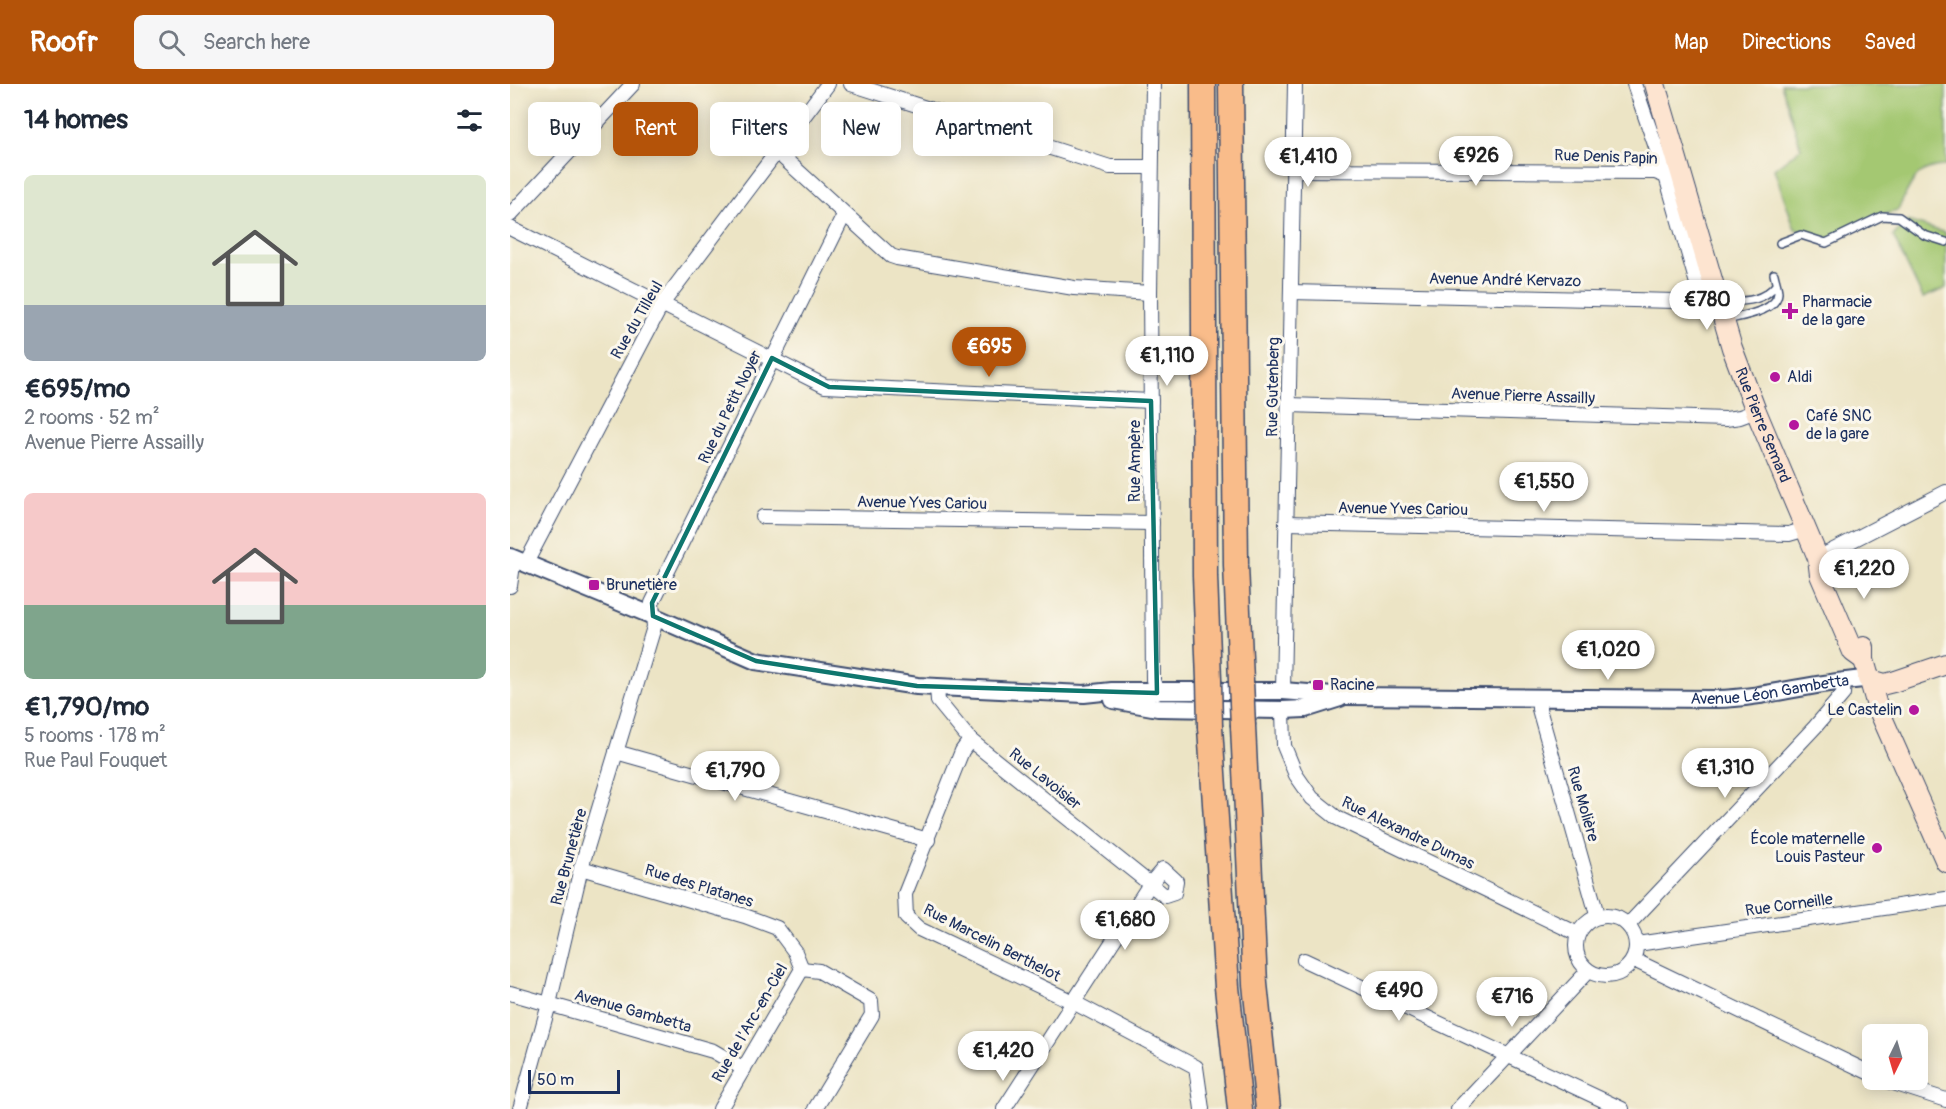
<!DOCTYPE html>
<meta charset="utf-8">
<style>
:root{--surface:#fff;--page:#f6f6f7;--text:#1f2937;--muted:#747a83;--accent:#b45309}
body{margin:0;font-family:Pangolin,sans-serif;background:var(--page);color:var(--text);height:100vh;display:flex;flex-direction:column;font-size:22px;white-space:nowrap}
*{box-sizing:border-box;margin:0}
p{font-size:20px;color:var(--muted)}
.icon{flex:none;width:33px;height:33px;fill:none;stroke:currentColor;stroke-width:2;stroke-linecap:round;stroke-linejoin:round}
.map{position:relative;flex:1;overflow:hidden}
.side{display:flex;flex-direction:column;background:var(--surface);width:510px}
.side>*{flex:none}
.top-card{position:absolute;left:18px;top:18px;width:570px;height:54px;display:flex;gap:12px}
.needle{width:39px;rotate:185deg}
.controls{position:absolute;left:1352px;top:940px;display:grid;gap:12px}
.controls a{display:grid;place-items:center;width:66px;height:66px;border-radius:9px;background:var(--surface);box-shadow:0 3px 15px #0003;font-size:30px}
.scale{position:absolute;left:18px;bottom:15px;width:92px;box-sizing:border-box;padding-left:6px;border:3px solid #1b2f5e;border-top:0;font-size:16px;line-height:21px;white-space:nowrap;color:#1b2f5e;-webkit-text-stroke:4px #fbf7ec;paint-order:stroke}
.price{position:absolute;translate:-50% -51px;padding:0 14px;border-radius:21px;background:#fff;color:#222;font-size:20px;line-height:39px;filter:drop-shadow(0 2px 3px #0008)}
.price::after{content:'';position:absolute;left:50%;top:36px;width:18px;height:14px;margin-left:-9px;background:inherit;clip-path:polygon(0 0,100% 0,50% 100%)}
.price.current{background:var(--accent);color:#fff}
ul{padding:0;list-style:none}
li{display:grid;align-content:center;gap:12px;height:318px;padding:0 24px}
li span{display:grid;place-items:center;height:186px;border-radius:9px;color:#555}
li>.icon{margin-inline-start:auto}
span .icon{width:108px;height:108px;fill:#fffc;stroke-width:1}
li b{font-size:26px}
h2{display:flex;justify-content:space-between;align-items:center;height:72px;padding:0 24px;font-size:26px}
.chip{padding:0 21px;border-radius:9px;background:var(--surface);box-shadow:0 3px 15px #0003;font-size:21px;line-height:54px}
.chip.current{background:var(--accent);color:#fff}
header{display:flex;align-items:center;gap:36px;box-sizing:border-box;height:84px;padding:0 30px;background:var(--accent);color:#fff}
header strong{font-size:28px}
nav{display:flex;gap:33px;margin-inline-start:auto;font-size:21px}
.search{width:420px;height:54px;background:var(--page);display:flex;align-items:center;gap:15px;box-sizing:border-box;padding:0 21px;border-radius:9px;color:var(--muted);font-size:22px}
main{display:flex;flex:1;min-height:0}
.map>svg:first-child{display:block}
.green{fill:#a4c872;stroke:#607c68;stroke-width:1.5}
.lines{fill:none;stroke-linecap:round;stroke-linejoin:round}
.service-casing{stroke:#3a4a6d;stroke-width:10}
.minor-casing{stroke:#3a4a6d;stroke-width:16}
.tertiary-casing{stroke:#3a4a6d;stroke-width:20}
.secondary-casing{stroke:#3a4a6d;stroke-width:22}
.motorway-casing{stroke:#3a4a6d;stroke-width:27}
.service{stroke:#fff;stroke-width:7}
.minor{stroke:#fff;stroke-width:14}
.tertiary{stroke:#fff;stroke-width:16}
.secondary{stroke:#fde4d0;stroke-width:20}
.motorway{stroke:#f9bc8a;stroke-width:24}
.motorway-bridge-casing{stroke:#3a4a6d;stroke-width:27;stroke-linecap:butt}
.motorway-bridge{stroke:#f9bc8a;stroke-width:24}
.marked{fill:none;stroke:#0f766e;stroke-width:4.5;stroke-linejoin:round}
.poi-dot{fill:#b5179e;stroke:#fbf7ec;stroke-width:2}
.labels{text-anchor:middle;dominant-baseline:central;stroke-width:6;stroke-linejoin:round;paint-order:stroke}
.street-label{font-size:16px;fill:#1b2f5e;stroke:#fbf7ec}
.poi-label{font-size:16px;fill:#1b2f5e;stroke:#fbf7ec;text-anchor:start}
</style>
<header>
<strong>Roofr</strong>
<div class="search"><svg class="icon" aria-label="search" viewBox="0 0 24 24"><circle cx="10" cy="10" r="6"/><path d="M15 15l6 6"/></svg>Search here</div>
<nav><a>Map</a><a>Directions</a><a>Saved</a></nav>
</header>
<main>
<section class="side">
<h2>14 homes<svg class="icon" aria-label="filters" viewBox="0 0 24 24"><path d="M4 7h16M4 17h16"/><circle cx="9" cy="7" r="2"/><circle cx="15" cy="17" r="2"/></svg></h2>
<ul>
<li><span style="background:linear-gradient(#dfe7d0 70%,#9aa5b1 0)"><svg class="icon" aria-label="home" viewBox="0 0 24 24"><path d="M3 11l9-7 9 7M6 9v11h12V9"/></svg></span><div><b>€695/mo</b><p>2 rooms · 52 m²</p><p>Avenue Pierre Assailly</p></div></li>
<li><span style="background:linear-gradient(#f6c9c9 60%,#7fa58c 0)"><svg class="icon" aria-label="home" viewBox="0 0 24 24"><path d="M3 11l9-7 9 7M6 9v11h12V9"/></svg></span><div><b>€1,790/mo</b><p>5 rooms · 178 m²</p><p>Rue Paul Fouquet</p></div></li>
</ul>
</section>
<div class="map">
<svg width="1436" height="1025" viewBox="0 0 1436 1025">
<rect width="100%" height="100%" fill="#fbf7ec"/>
<filter id="ink" filterUnits="userSpaceOnUse"><feTurbulence type="fractalNoise" baseFrequency=".0167" numOctaves="2"/><feDisplacementMap in="SourceGraphic" scale="12" xChannelSelector="R" yChannelSelector="G"/><feConvolveMatrix kernelMatrix="1 2 1 2 8 2 1 2 1" color-interpolation-filters="sRGB"/></filter>
<filter id="wash" filterUnits="userSpaceOnUse"><feTurbulence type="fractalNoise" baseFrequency=".008" numOctaves="4" result="noise"/><feDisplacementMap in="SourceGraphic" scale="24" xChannelSelector="R" yChannelSelector="G"/><feGaussianBlur stdDeviation="1.35" result="paint"/><feColorMatrix in="noise" values="0 0 0 0 0 0 0 0 0 0 0 0 0 0 0 0 0 1.4 0 .05"/><feComposite in="paint" operator="in"/></filter>
<g filter="url(#wash)">
<rect width="100%" height="100%" fill="#ece4c5"/>
<g class="green">
<path d="M1271,0H1436V82C1403,82 1401,102 1387,127L1369,132L1323,154L1311,155L1285,145L1264,85L1291,64Z"/>
<polygon points="1398,137 1436,149 1436,204 1413,214 1383,152"/>
</g>
</g>
<g filter="url(#ink)">
<g class="lines">
<defs>
<g id="service">
<polyline points="1270,159 1291,151 1316,159 1372,132 1389,133 1414,151 1436,158"/>
<path d="M1212,218C1233,217 1251,219 1266,201"/>
<path d="M1216,236C1230,232 1267,228 1268,209C1268,203 1265,196 1264,190"/>
</g>
<g id="minor">
<polyline points="341,0 600,83 641,83"/>
<polyline points="643,0 640,209 643,596 647,609"/>
<polyline points="1124,0 1156,92 1192,217"/>
<polyline points="266,67 381,172 387,174 564,204 640,209"/>
<polyline points="783,86 1145,88 1156,92"/>
<polyline points="0,131 123,0"/>
<polyline points="0,144 315,302 641,317"/>
<polyline points="781,208 1208,218"/>
<polyline points="779,321 1216,335 1230,333 1246,327"/>
<polyline points="253,433 642,439"/>
<polyline points="776,439 1279,450 1296,445"/>
<polyline points="1308,474 1436,408"/>
<polyline points="16,479 152,220 318,0"/>
<polyline points="0,502 4,474"/>
<polyline points="427,603 428,617 460,656 655,812 664,809 666,797 653,785 640,800 494,1025"/>
<polyline points="773,607 785,0"/>
<polyline points="1029,614 1029,625 1086,827 1089,833"/>
<polyline points="773,626 774,662 786,691 802,714 827,734 1068,850"/>
<polyline points="460,656 452,667 395,810 396,833 409,845 563,918 686,983 692,1025"/>
<polyline points="106,668 418,756"/>
<polyline points="71,784 235,832 267,844 285,868 292,885 210,1025"/>
<circle cx="1096" cy="862" r="30"/>
<polyline points="1118,841 1305,643 1333,610 1334,596"/>
<polyline points="1127,860 1436,815"/>
<polyline points="794,876 1112,1025"/>
<polyline points="1124,876 1362,990"/>
<polyline points="292,885 309,887 361,917 362,931 305,1025"/>
<polyline points="0,909 203,967 234,985"/>
<polyline points="1374,996 1436,1016"/>
<polyline points="10,1025 39,920 71,784 144,543 142,519 334,131"/>
<polyline points="948,1025 1078,887"/>
</g>
<g id="tertiary">
<path id="s1" d="M0,473L136,529L246,577L407,602L574,610L602,607H773L836,612L1206,615C1257,614 1307,597 1358,595"/>
<polyline points="603,616 648,624 773,626 795,625 830,614"/>
</g>
<g id="secondary">
<path id="s2" d="M1145,0L1222,264L1246,327L1308,474L1310,491L1343,568L1354,576"/>
<polyline points="1354,563 1354,576 1367,622 1436,778"/>
<polyline points="1358,595 1375,600 1383,598 1436,580"/>
</g>
<g id="motorway">
<polyline points="693,0 695,492 699,596"/>
<polyline points="721,0 726,481 731,597"/>
<polyline points="733,642 745,900 758,1025"/>
<polyline points="700,643 717,903 730,1025"/>
</g>
</defs>
<use href="#service" class="service-casing"/>
<use href="#minor" class="minor-casing"/>
<use href="#tertiary" class="tertiary-casing"/>
<use href="#secondary" class="secondary-casing"/>
<use href="#motorway" class="motorway-casing"/>
<use href="#service" class="service"/>
<use href="#minor" class="minor"/>
<use href="#tertiary" class="tertiary"/>
<use href="#secondary" class="secondary"/>
<use href="#motorway" class="motorway"/>
<defs>
<g id="motorway-bridge">
<polyline points="699,596 700,643"/>
<polyline points="731,597 733,642"/>
</g>
</defs>
<use href="#motorway-bridge" class="motorway-bridge-casing"/>
<use href="#motorway-bridge" class="motorway-bridge"/>
</g>
</g>
<path class="marked" d="M262,274L319,303L641,317L647,609L407,602L246,577L143,532L142,519Z"/>
<g class="poi-dot">
<path d="M1277 218h6v6h6v6h-6v6h-6v-6h-6v-6h6z"/>
<circle cx="1265" cy="293" r="6"/>
<circle cx="1284" cy="341" r="6"/>
<rect x="78" y="495" width="12" height="12" rx="3"/>
<rect x="802" y="595" width="12" height="12" rx="3"/>
<circle cx="1404" cy="626" r="6"/>
<circle cx="1367" cy="764" r="6"/>
</g>
<g class="labels">
<g class="street-label">
<text transform="translate(1096 73) rotate(2)">Rue Denis Papin</text>
<text transform="translate(995 196) rotate(1)">Avenue André Kervazo</text>
<text transform="translate(127 236) rotate(-60)">Rue du Tilleul</text>
<text transform="translate(763 303) rotate(-89)">Rue Gutenberg</text>
<text transform="translate(1013 312) rotate(2)">Avenue Pierre Assailly</text>
<text transform="translate(220 323) rotate(-64)">Rue du Petit Noyer</text>
<text stroke="none"><textPath href="#s2" startOffset="358">Rue Pierre Semard</textPath></text>
<text transform="translate(625 377) rotate(-90)">Rue Ampère</text>
<text transform="translate(412 419) rotate(1)">Avenue Yves Cariou</text>
<text transform="translate(893 425) rotate(1)">Avenue Yves Cariou</text>
<text stroke="none"><textPath href="#s1" startOffset="1284">Avenue Léon Gambetta</textPath></text>
<text transform="translate(535 695) rotate(39)">Rue Lavoisier</text>
<text transform="translate(1073 720) rotate(74)">Rue Molière</text>
<text transform="translate(898 749) rotate(26)">Rue Alexandre Dumas</text>
<text transform="translate(59 773) rotate(-75)">Rue Brunetière</text>
<text transform="translate(189 802) rotate(17)">Rue des Platanes</text>
<text transform="translate(1279 821) rotate(-8)">Rue Corneille</text>
<text transform="translate(482 859) rotate(27)">Rue Marcelin Berthelot</text>
<text transform="translate(123 927) rotate(16)">Avenue Gambetta</text>
<text transform="translate(240 939) rotate(-60)">Rue de l'Arc-en-Ciel</text>
</g>
<g class="poi-label">
<text x="1292" y="218">Pharmacie<tspan x="1292" dy="18">de la gare</tspan></text>
<text x="1277" y="293">Aldi</text>
<text x="1296" y="332">Café SNC<tspan x="1296" dy="18">de la gare</tspan></text>
<text x="96" y="501">Brunetière</text>
<text x="820" y="601">Racine</text>
<text x="1392" y="626" text-anchor="end">Le Castelin</text>
<text x="1355" y="755" text-anchor="end">École maternelle<tspan x="1355" dy="18">Louis Pasteur</tspan></text>
</g>
</g>
</svg>
<div class="controls">
<a><svg class="needle" viewBox="-14 -14 28 28"><path d="M0-13l5 13h-10z" fill="#e53935"/><path d="M0 13l5-13h-10z" fill="#747a83"/></svg></a>
</div>
<div class="scale">50 m</div>
<b class="price" style="left:966px;top:103px">€926</b>
<b class="price" style="left:798px;top:104px">€1,410</b>
<b class="price" style="left:1197px;top:247px">€780</b>
<b class="price current" style="left:479px;top:294px">€695</b>
<b class="price" style="left:657px;top:303px">€1,110</b>
<b class="price" style="left:1034px;top:429px">€1,550</b>
<b class="price" style="left:1354px;top:516px">€1,220</b>
<b class="price" style="left:1098px;top:597px">€1,020</b>
<b class="price" style="left:1215px;top:715px">€1,310</b>
<b class="price" style="left:225px;top:718px">€1,790</b>
<b class="price" style="left:615px;top:867px">€1,680</b>
<b class="price" style="left:889px;top:938px">€490</b>
<b class="price" style="left:1002px;top:944px">€716</b>
<b class="price" style="left:493px;top:998px">€1,420</b>
<div class="top-card">
<a class="chip">Buy</a>
<a class="chip current">Rent</a>
<a class="chip">Filters</a>
<a class="chip">New</a>
<a class="chip">Apartment</a>
</div>
</div>
</main>
